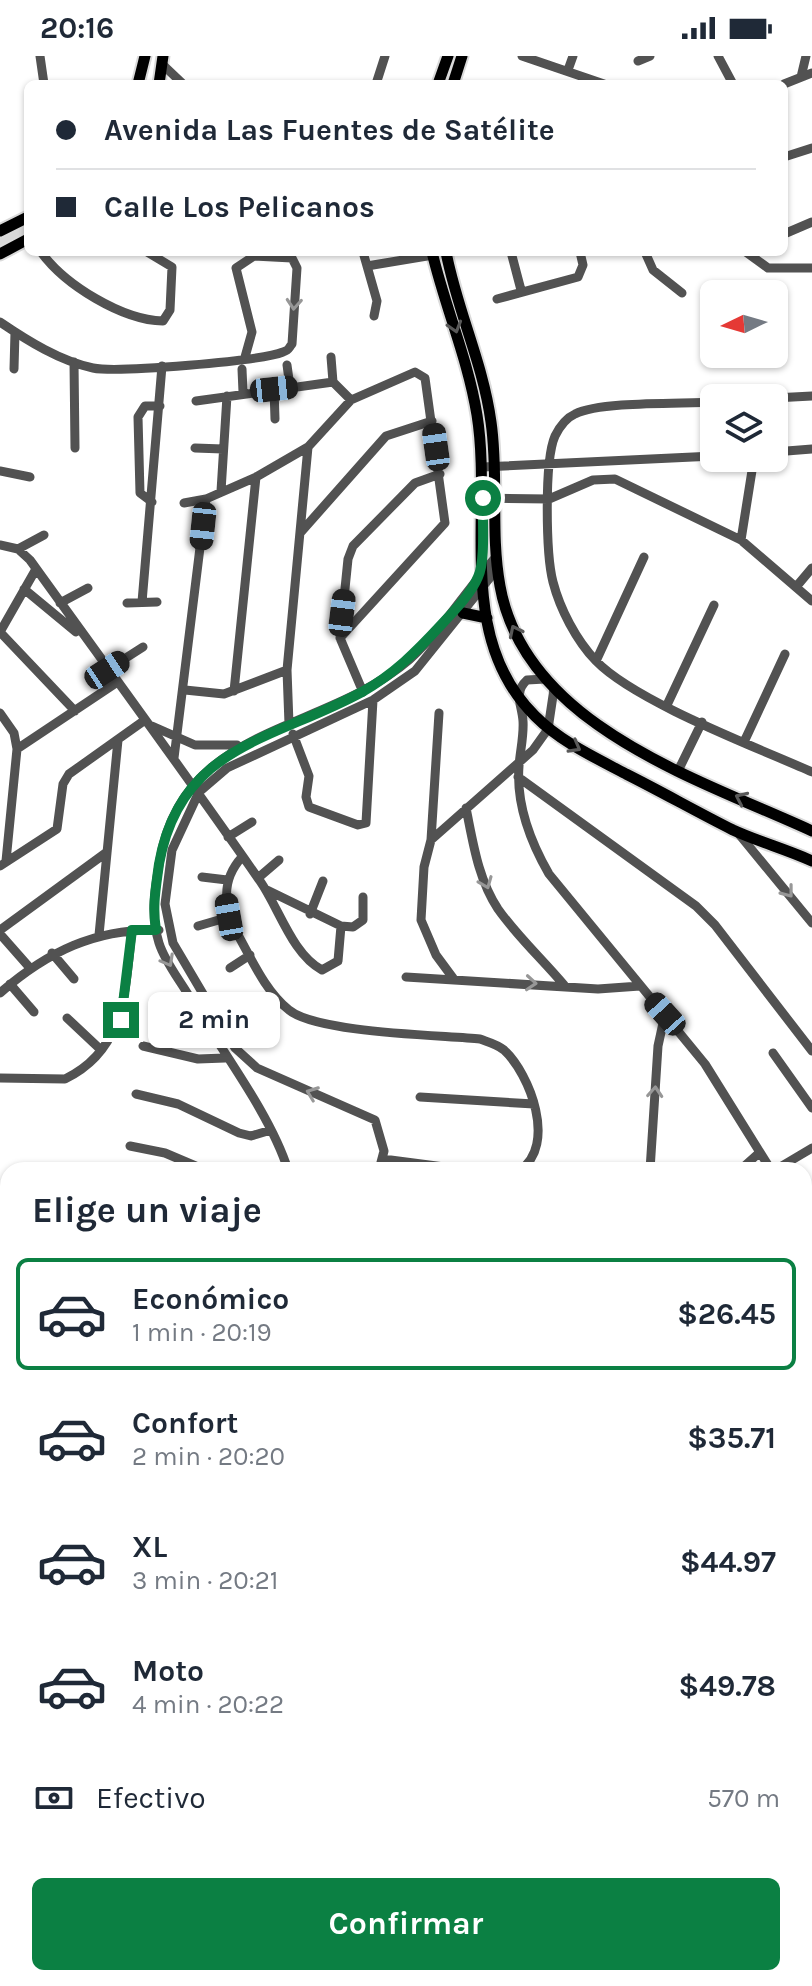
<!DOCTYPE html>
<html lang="es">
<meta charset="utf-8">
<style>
body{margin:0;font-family:Karla,sans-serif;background:#f2f2f3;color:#1f2937;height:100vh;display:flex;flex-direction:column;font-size:30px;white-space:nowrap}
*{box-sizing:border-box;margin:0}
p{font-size:26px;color:#747a83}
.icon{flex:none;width:44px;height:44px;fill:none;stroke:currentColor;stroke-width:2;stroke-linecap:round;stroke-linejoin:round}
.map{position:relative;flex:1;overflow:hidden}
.details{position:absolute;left:0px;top:1106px;width:812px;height:824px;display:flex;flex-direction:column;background:#fff;border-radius:24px 24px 0 0;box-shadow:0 2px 6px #0004}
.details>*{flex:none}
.guide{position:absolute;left:24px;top:24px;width:764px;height:176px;border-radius:12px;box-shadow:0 2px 6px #0004;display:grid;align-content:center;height:176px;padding:0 32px;background:#fff}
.needle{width:52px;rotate:265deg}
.controls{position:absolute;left:700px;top:224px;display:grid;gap:16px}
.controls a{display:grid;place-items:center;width:88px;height:88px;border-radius:12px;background:#fff;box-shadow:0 2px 6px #0004;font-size:40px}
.end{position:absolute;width:36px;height:36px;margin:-18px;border:10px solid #0b8043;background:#fff;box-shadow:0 0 0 4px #fff}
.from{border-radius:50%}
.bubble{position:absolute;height:56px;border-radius:12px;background:#fff;box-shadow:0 2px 6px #0004;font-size:26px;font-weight:700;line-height:56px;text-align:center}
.car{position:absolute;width:24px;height:48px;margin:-24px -12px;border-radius:10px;box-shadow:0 0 6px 2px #0007;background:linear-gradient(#222 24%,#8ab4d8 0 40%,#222 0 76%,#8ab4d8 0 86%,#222 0)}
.guide b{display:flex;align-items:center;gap:28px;height:76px;font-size:30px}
.guide b+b{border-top:2px solid #e0e1e3}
.guide i{width:20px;height:20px;background:#1f2937}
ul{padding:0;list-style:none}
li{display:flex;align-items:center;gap:24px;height:112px;margin:0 16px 12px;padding:0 16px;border:4px solid transparent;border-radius:12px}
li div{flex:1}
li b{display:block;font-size:30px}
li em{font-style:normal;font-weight:700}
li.current{border-color:#0b8043}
li>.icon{width:72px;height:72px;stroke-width:1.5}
h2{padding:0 32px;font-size:36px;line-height:96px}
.pay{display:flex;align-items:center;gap:20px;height:88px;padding:0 32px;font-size:30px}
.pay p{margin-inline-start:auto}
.primary-button{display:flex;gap:16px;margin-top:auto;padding:16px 32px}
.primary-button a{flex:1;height:92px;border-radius:12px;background:#0b8043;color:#fff;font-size:32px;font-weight:700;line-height:92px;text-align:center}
.status{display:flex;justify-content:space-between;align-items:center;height:56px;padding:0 40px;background:#fff;direction:ltr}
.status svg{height:22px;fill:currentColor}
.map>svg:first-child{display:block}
</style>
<div class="status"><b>20:16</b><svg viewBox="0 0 49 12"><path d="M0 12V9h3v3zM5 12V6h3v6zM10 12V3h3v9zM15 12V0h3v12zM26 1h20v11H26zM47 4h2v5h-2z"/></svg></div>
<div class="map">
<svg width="812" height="1930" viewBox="0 0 812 1930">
<rect width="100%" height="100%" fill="#fff"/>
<!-- green -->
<path fill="#d9d9d9" d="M 28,161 L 28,183 L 0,198 L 0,175 Z"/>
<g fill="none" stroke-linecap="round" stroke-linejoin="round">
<!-- major casing -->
<g stroke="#dbdbdb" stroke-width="15">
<path id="major" d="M 138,28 L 145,0
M 159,28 L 163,0
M 438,28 L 448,0
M 453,28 L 462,0
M 0,175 L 28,161
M 432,196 C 445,251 468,303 477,359 C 493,458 454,580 535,660 C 561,686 594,701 626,718 C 662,736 697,756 733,774 C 759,786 786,793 812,805
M 446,196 C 457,254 483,307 491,366 C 499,421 490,476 500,530 C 525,670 699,723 812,775
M 0,198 L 28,183
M 463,557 L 487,562
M 0,1765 L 8,1770
M 0,1777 L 8,1785
M 272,1922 L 295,1930
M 306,1922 L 331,1930"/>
</g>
<!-- highway casing -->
<g stroke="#dbdbdb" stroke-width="18">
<path id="highway" d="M 804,1868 L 812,1869
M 738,1922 L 739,1930"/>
</g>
<!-- minor -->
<path stroke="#525252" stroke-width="9" d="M 40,0 L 44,28
M 522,0 L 604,28
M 718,0 L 733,28
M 638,5 L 650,0
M 163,9 L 183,28
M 568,14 L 573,0
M 801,21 L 806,0
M 376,28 L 385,0
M 784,28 L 812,17
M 784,101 L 812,92
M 784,178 L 812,166
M 41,196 C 65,229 122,264 163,265 L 170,254 L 172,211 L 147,196
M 363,196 L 377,245 L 374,260
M 511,196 L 521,234
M 645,196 L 653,214 L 682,237
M 746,196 L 768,212 L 812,212
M 367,210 L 433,199
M 497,243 L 578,221 L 583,209 L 580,196
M 0,266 C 28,285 60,305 93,312 C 117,317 261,305 283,296 C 289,294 288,293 292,288 L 297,212 L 292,202 L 254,200 L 236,212 L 252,276 L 245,301
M 331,301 L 333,326
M 74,306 L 75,392
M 287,309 L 290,331
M 14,313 L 15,276
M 242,313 L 243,336
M 274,333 L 275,363
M 774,342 L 812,340
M 196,345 L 333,326 L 351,344
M 714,346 C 682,348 601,345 575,358 C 566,362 559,372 555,380 C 544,405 546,499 553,526 C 560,553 576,584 596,605 C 636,646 756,691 812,716
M 195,392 L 223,393
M 774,396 L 812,393
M 483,411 L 714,400
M 0,415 L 30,421
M 221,435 L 227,340
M 483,442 L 549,443 L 593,424 L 615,423 L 741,484 L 812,545
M 152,446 L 140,437 L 138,361 L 145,350 L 160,350
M 184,447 L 206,443 L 256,421 L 308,391 L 351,344 L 415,316 L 425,322 L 445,467 L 340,582
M 301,476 L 386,380 L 432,365
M 741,484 L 754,402
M 0,489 L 18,493 L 30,504 C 107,611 185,717 260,825 C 279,852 292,898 322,914 L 338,905 L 341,870 L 267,834
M 18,493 L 44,479
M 36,513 L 0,576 L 75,655
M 796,531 L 812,512
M 24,533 L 76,576
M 142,546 L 162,310
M 60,547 L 88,532
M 127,547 L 157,546
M 596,605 L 644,501
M 107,614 L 143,591
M 545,623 L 527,624 C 513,637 522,649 523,665 C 524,680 520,695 519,710 C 516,748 530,785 549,818 L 705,1008 L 771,1114
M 185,634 L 224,638 L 287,614
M 234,635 L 256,421
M 363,636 L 340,582 L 348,503 L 353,490 L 415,427 L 440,418
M 667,649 L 714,549
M 0,657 L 14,677 L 17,693 L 6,805
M 289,668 L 287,614 L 308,391
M 152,670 L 195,689 L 237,689
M 293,678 L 309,720 L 306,741 L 309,751 L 358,769 L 366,767 L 373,644
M 744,686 L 785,598
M 17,693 L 116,627
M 174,702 L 206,443
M 679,713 L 702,666
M 518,721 L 696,850 L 715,869 L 812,995
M 466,752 C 473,786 478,823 498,853 C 517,880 543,904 564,929
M 738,777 L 812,867
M 228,781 L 252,766
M 431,784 L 439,657
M 242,801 C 220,825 224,852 238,879 C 252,904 266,936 289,954 C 317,977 440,979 480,983 C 488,986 497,988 504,994 C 530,1018 557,1089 520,1114
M 0,810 L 57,773 L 63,728 L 69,718 L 145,664
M 202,821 L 227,824
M 258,822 L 279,804
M 310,858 L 323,825
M 198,870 L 229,861
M 341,870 L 353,871 L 363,864 L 363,841
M 0,874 L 107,796
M 0,878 L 30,912
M 99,879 L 118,684
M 52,897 L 74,923
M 230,912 L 250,899
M 406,921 L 598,933 L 640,930
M 453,922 L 436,899 L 421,864 L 424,811 L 431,784 L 533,694 L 548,673 L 554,633
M 10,928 L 34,956
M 0,937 C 47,896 96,872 159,874
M 255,953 L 274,940
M 67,962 L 100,993
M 143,990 L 198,1003 L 225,1002
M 773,997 L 812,1052
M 0,1022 L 65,1023 C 127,993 125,932 132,874
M 136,1038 L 178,1048 L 239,1077 L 251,1080 L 271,1074
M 420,1041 L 534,1048
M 130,1090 L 165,1097 L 205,1114
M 383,1103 L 467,1114
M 288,1114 C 270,1057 220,993 189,940 C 179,923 165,906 159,887 C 150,858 155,832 160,803 C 184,667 324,678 410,603 C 443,573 466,534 496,501
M 379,1114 L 384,1095 L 375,1064 L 257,1012 L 235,992 L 173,887 L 165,848 L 172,794 L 199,736 L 227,712 L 373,644 L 415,615 L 497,513
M 650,1114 L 658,990 L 665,958
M 740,1114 L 759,1097
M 775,1114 L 812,1092
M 0,1182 L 8,1158
M 804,1188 L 812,1201
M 804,1229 L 812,1224
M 0,1338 L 8,1326
M 804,1339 L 812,1334
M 804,1521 L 812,1505
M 804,1674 L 812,1677"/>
<!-- major -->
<use href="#major" stroke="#000" stroke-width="11"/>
<!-- highway -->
<use href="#highway" stroke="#000" stroke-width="14"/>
</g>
<!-- one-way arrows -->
<defs><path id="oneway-chevron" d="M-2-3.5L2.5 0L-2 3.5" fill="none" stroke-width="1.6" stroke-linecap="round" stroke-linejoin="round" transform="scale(2)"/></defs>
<g stroke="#979797">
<use href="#oneway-chevron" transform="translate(294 248) rotate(94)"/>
<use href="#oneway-chevron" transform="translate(486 827) rotate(68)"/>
<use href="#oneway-chevron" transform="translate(788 836) rotate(52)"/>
<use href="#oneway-chevron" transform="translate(168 905) rotate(61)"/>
<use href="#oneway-chevron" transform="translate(531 927) rotate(4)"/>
<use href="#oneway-chevron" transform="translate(655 1036) rotate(-86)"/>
<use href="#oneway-chevron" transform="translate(312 1037) rotate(-159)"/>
</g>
<g stroke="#595959">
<use href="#oneway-chevron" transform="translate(455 271) rotate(73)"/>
<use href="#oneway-chevron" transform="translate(515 575) rotate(-116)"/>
<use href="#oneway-chevron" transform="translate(575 691) rotate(29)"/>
<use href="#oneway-chevron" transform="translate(741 742) rotate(-155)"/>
</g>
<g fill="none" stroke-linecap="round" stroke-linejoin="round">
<!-- route -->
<path stroke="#0b8043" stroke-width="10" d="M 121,964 L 132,874 L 156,874 C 152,850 156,831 159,808 C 180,689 274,684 362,636 C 393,619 417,595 441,569 C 453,556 471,538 478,521 C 486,504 482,462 483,442"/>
</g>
</svg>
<div class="controls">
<a><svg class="needle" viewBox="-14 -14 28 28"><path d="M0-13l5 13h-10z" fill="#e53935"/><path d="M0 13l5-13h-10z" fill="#747a83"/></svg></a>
<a><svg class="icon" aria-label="layers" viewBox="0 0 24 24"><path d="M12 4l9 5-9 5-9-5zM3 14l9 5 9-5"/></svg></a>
</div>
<i class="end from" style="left:483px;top:442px"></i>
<i class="end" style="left:121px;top:964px"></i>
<div class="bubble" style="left:148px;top:936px;width:132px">2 min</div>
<i class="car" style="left:274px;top:333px;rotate:84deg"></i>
<i class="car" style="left:436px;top:391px;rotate:352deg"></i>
<i class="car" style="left:203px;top:470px;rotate:186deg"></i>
<i class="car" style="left:342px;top:557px;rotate:7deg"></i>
<i class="car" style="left:107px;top:614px;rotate:57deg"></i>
<i class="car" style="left:229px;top:861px;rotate:350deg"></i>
<i class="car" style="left:665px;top:958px;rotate:318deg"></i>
<div class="guide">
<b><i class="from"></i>Avenida Las Fuentes de Satélite</b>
<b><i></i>Calle Los Pelicanos</b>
</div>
<section class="details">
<h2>Elige un viaje</h2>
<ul>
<li class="current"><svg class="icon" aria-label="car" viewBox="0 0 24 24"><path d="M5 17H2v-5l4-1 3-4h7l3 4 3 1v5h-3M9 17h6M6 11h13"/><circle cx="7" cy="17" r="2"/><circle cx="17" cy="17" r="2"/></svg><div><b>Económico</b><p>1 min · 20:19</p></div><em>$26.45</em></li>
<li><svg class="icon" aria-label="car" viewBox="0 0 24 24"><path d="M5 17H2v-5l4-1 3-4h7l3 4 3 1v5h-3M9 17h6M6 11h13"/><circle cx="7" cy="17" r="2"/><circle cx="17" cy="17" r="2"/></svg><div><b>Confort</b><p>2 min · 20:20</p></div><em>$35.71</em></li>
<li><svg class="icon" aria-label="car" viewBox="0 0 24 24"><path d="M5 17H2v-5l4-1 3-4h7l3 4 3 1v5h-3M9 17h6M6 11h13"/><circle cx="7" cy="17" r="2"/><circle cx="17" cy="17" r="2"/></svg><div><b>XL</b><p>3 min · 20:21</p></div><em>$44.97</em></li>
<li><svg class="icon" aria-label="car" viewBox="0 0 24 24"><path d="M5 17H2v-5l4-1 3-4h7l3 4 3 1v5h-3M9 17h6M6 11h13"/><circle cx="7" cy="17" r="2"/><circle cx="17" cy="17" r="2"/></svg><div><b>Moto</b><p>4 min · 20:22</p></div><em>$49.78</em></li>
</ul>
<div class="pay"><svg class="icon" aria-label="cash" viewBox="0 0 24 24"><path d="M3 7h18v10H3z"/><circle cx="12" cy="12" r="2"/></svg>Efectivo<p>570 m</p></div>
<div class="primary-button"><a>Confirmar</a></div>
</section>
</div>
